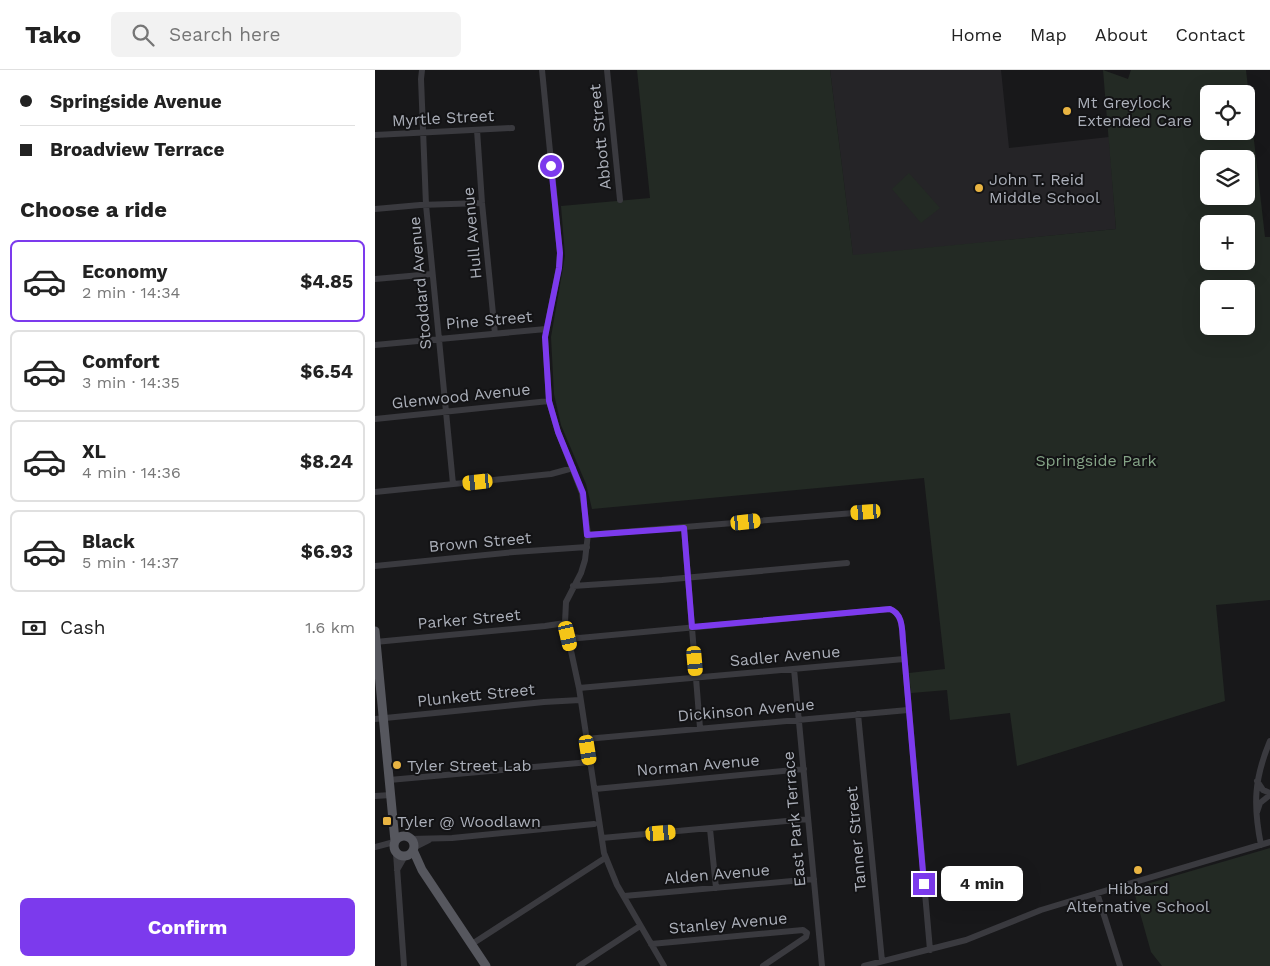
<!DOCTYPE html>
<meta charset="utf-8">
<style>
body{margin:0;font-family:"Work Sans",sans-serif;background:#f2f2f2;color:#222;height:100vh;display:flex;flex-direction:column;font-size:19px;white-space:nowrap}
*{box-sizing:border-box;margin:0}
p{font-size:16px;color:#767676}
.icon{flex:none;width:28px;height:28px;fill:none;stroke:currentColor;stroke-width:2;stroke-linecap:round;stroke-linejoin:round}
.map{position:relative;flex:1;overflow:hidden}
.panel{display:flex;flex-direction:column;background:#fff;width:375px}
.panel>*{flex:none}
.top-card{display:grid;align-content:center;height:110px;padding:0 20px;background:#fff}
.buttons{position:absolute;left:825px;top:15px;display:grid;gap:10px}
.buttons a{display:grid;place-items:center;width:55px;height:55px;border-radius:8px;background:#fff;box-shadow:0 5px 20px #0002;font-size:25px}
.end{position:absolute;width:22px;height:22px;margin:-11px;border:6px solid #7c3aed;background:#fff;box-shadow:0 0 0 2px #fff}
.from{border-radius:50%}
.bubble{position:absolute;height:35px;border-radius:8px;background:#fff;box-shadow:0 5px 20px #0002;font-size:16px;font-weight:700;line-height:35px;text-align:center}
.car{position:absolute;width:15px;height:30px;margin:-15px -8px;border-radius:6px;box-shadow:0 0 4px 1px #0007;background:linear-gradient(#f5c518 24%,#345 0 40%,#f5c518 0 76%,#345 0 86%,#f5c518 0)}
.top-card b{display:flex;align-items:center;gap:18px;height:48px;font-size:19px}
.top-card b+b{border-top:1px solid #e0e0e0}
.top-card i{width:12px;height:12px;background:#222}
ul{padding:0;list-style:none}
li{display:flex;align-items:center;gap:15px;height:82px;margin:0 10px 8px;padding:0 10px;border:2px solid #e0e0e0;border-radius:8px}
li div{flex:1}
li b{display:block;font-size:19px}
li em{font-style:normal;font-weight:700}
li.active{border-color:#7c3aed}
li>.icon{width:45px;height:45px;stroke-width:1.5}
h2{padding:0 20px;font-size:22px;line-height:60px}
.pay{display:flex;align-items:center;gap:12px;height:55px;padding:0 20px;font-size:19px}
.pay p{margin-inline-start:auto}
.action{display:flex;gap:10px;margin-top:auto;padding:10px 20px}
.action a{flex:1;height:58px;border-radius:8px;background:#7c3aed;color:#fff;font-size:20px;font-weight:700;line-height:58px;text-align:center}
header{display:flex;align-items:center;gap:30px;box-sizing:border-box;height:70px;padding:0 25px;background:#fff;border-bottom:1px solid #e0e0e0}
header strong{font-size:24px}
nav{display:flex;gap:28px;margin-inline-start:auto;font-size:18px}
.search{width:350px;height:45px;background:#f2f2f2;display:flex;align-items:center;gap:12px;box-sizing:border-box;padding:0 18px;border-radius:8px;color:#767676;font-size:19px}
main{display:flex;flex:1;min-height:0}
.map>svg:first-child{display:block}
</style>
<header>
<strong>Tako</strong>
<div class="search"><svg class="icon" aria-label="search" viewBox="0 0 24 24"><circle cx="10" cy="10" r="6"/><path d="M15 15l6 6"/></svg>Search here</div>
<nav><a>Home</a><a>Map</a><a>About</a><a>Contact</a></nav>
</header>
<main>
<section class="panel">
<div class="top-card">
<b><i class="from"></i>Springside Avenue</b>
<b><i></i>Broadview Terrace</b>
</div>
<h2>Choose a ride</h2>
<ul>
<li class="active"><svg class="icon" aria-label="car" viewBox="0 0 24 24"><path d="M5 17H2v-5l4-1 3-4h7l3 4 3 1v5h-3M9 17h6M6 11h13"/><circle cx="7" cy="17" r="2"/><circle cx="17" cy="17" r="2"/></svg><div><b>Economy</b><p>2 min · 14:34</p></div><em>$4.85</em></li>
<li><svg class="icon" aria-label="car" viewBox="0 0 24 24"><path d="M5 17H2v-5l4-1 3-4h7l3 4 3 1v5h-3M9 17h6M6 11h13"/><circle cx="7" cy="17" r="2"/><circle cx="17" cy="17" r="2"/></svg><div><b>Comfort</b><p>3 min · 14:35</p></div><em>$6.54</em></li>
<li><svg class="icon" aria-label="car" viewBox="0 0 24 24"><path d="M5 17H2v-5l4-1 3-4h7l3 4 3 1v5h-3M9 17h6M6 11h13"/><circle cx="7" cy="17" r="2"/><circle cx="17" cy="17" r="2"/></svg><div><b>XL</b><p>4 min · 14:36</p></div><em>$8.24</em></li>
<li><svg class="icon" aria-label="car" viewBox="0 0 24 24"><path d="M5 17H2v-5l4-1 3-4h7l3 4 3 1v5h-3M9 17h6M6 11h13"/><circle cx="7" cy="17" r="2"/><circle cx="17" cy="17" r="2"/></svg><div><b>Black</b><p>5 min · 14:37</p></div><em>$6.93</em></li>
</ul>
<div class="pay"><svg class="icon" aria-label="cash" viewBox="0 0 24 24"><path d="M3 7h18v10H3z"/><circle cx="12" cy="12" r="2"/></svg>Cash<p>1.6 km</p></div>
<div class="action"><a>Confirm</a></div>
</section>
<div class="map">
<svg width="895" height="896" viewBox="0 0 895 896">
<rect width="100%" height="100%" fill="#18181a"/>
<!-- built -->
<path fill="#252427" d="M 455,0 L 626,0 L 634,78 L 734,67 L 741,159 L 478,186 Z"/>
<!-- green -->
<path fill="#232a24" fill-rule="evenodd" d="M 262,0 L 455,0 L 478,185 L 741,159 L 728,0 L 753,9 L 756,0 L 871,0 L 890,167 L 895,167 L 895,530 L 841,535 L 850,631 L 642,696 L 635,643 L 575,650 L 572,620 L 536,623 L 534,603 L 570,599 L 549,408 L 217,439 L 211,414 L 186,355 L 179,324 L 176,267 L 190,186 L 186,136 L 275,128 ZM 834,24 L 871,24 L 871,61 L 834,61 ZM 834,89 L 871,89 L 871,126 L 834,126 ZM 834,154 L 871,154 L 871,191 L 834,191 ZM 834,219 L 871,219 L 871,256 L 834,256 Z
M 534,103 L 565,138 L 546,153 L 517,119 Z
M 895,778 L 895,896 L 787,896 L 776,882 L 758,818 Z"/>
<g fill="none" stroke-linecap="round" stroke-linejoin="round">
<!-- minor -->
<path stroke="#3a3a3f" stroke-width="6" d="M 47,0 L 46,9 L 51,135 L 78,414
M 167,0 L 185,183 L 184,197 L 170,267 L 174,331 L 183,362 L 207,423 L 213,464 L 210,490 L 206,503 L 191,532 L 190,553 L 204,618 L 229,783 L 242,815 L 289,896
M 232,0 L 245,130
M 102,60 L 107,133 L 120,264
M 0,65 L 137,58
M 0,139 L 45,135 L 107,133
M 0,209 L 57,204
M 0,275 L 171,259
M 0,349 L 174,331
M 0,422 L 176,404 L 198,398
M 309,458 L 325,658
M 212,465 L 491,442
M 0,496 L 139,482 L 212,477
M 198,516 L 287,510 L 472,493
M 193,566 L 204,568 L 215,567 L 515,539 C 528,544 527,560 528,571 L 555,880
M 0,572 L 170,556 L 190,553
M 419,599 L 447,896
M 204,618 L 529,589
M 483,644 L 507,891
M 0,649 L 169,632 L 205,630
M 211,669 L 533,640
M 14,710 L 215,692
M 882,711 L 888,720 L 895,723
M 220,719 L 429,699
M 0,726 L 16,725
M 882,742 L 885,733 L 895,725
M 335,759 L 341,818
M 227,768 L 433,749
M 35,769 L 77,768 L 219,754
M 886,775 C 878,735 879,709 895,671
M 0,777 L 19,772
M 38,778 L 54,770
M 21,783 L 29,896
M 22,800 L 30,786
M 722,823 L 745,896
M 249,826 L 439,809
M 97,874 L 230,788
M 276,874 L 428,860 L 432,863 L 431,867 L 388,896
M 204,896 L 265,856
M 489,896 L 591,870 L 666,840 L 699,830 L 895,772"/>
<!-- major -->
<path stroke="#56575e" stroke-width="9" d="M 0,561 L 20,771
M19 776a10 10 0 1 1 20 0a10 10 0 1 1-20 0Z
M 38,780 L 47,800 L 111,896"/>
</g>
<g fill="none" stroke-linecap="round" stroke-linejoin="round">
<!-- route -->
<path stroke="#7c3aed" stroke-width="6" d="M 176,96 L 185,183 L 184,198 L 170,267 L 174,331 L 183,362 L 208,423 L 212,465 L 309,458 L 317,557 L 515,539 C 528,544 527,559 528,571 L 549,814"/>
</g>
<!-- markers -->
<g fill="#e9b442" stroke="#131315" stroke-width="2">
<circle cx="692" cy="41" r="5"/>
<circle cx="604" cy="118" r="5"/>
<circle cx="22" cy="695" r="5"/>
<rect x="7" y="746" width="10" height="10" rx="2.5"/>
<circle cx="763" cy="800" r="5"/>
</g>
<g text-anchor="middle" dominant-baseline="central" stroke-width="4" stroke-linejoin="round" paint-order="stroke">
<!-- poi labels -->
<g font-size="16" fill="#abafb9" stroke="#131315" text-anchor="start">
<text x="702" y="32">Mt Greylock<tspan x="702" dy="18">Extended Care</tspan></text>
<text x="614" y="109">John T. Reid<tspan x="614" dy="18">Middle School</tspan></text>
<text x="32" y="695">Tyler Street Lab</text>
<text x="22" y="751">Tyler @ Woodlawn</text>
<text x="763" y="818" text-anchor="middle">Hibbard<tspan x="763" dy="18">Alternative School</tspan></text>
</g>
<!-- street labels -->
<g font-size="16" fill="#abafb9" stroke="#131315">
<text transform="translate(68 48) rotate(-3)">Myrtle Street</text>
<text transform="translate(225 67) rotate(-96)">Abbott Street</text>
<text transform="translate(97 163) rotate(-95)">Hull Avenue</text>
<text transform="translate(45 213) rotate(-95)">Stoddard Avenue</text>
<text transform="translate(114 250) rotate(-5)">Pine Street</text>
<text transform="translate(86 326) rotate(-6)">Glenwood Avenue</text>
<text transform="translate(105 472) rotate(-5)">Brown Street</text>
<text transform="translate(94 549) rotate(-5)">Parker Street</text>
<text transform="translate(410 586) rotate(-5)">Sadler Avenue</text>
<text transform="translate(101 625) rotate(-6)">Plunkett Street</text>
<text transform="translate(371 640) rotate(-5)">Dickinson Avenue</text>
<text transform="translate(323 695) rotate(-5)">Norman Avenue</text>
<text transform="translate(419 749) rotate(-95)">East Park Terrace</text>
<text transform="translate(481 769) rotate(-95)">Tanner Street</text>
<text transform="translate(342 804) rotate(-5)">Alden Avenue</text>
<text transform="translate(353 853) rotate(-5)">Stanley Avenue</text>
</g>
<!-- park labels -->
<g font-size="16" fill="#84a386" stroke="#131315">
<text x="721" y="390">Springside Park</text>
</g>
</g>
</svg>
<div class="buttons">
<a><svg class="icon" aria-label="locate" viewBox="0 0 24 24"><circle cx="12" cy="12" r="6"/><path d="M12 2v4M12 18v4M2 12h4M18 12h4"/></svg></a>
<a><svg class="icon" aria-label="layers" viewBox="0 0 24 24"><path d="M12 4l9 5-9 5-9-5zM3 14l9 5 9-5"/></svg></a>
<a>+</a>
<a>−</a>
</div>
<i class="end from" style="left:176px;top:96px"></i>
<i class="end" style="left:549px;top:814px"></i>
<div class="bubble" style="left:566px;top:796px;width:82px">4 min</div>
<i class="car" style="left:103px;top:412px;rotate:264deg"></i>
<i class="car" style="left:491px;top:442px;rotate:266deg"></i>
<i class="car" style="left:371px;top:452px;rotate:84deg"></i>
<i class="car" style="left:193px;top:566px;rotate:167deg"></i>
<i class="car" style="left:320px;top:591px;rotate:175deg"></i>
<i class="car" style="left:213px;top:680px;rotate:171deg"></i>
<i class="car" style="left:286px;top:763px;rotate:85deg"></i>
</div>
</main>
